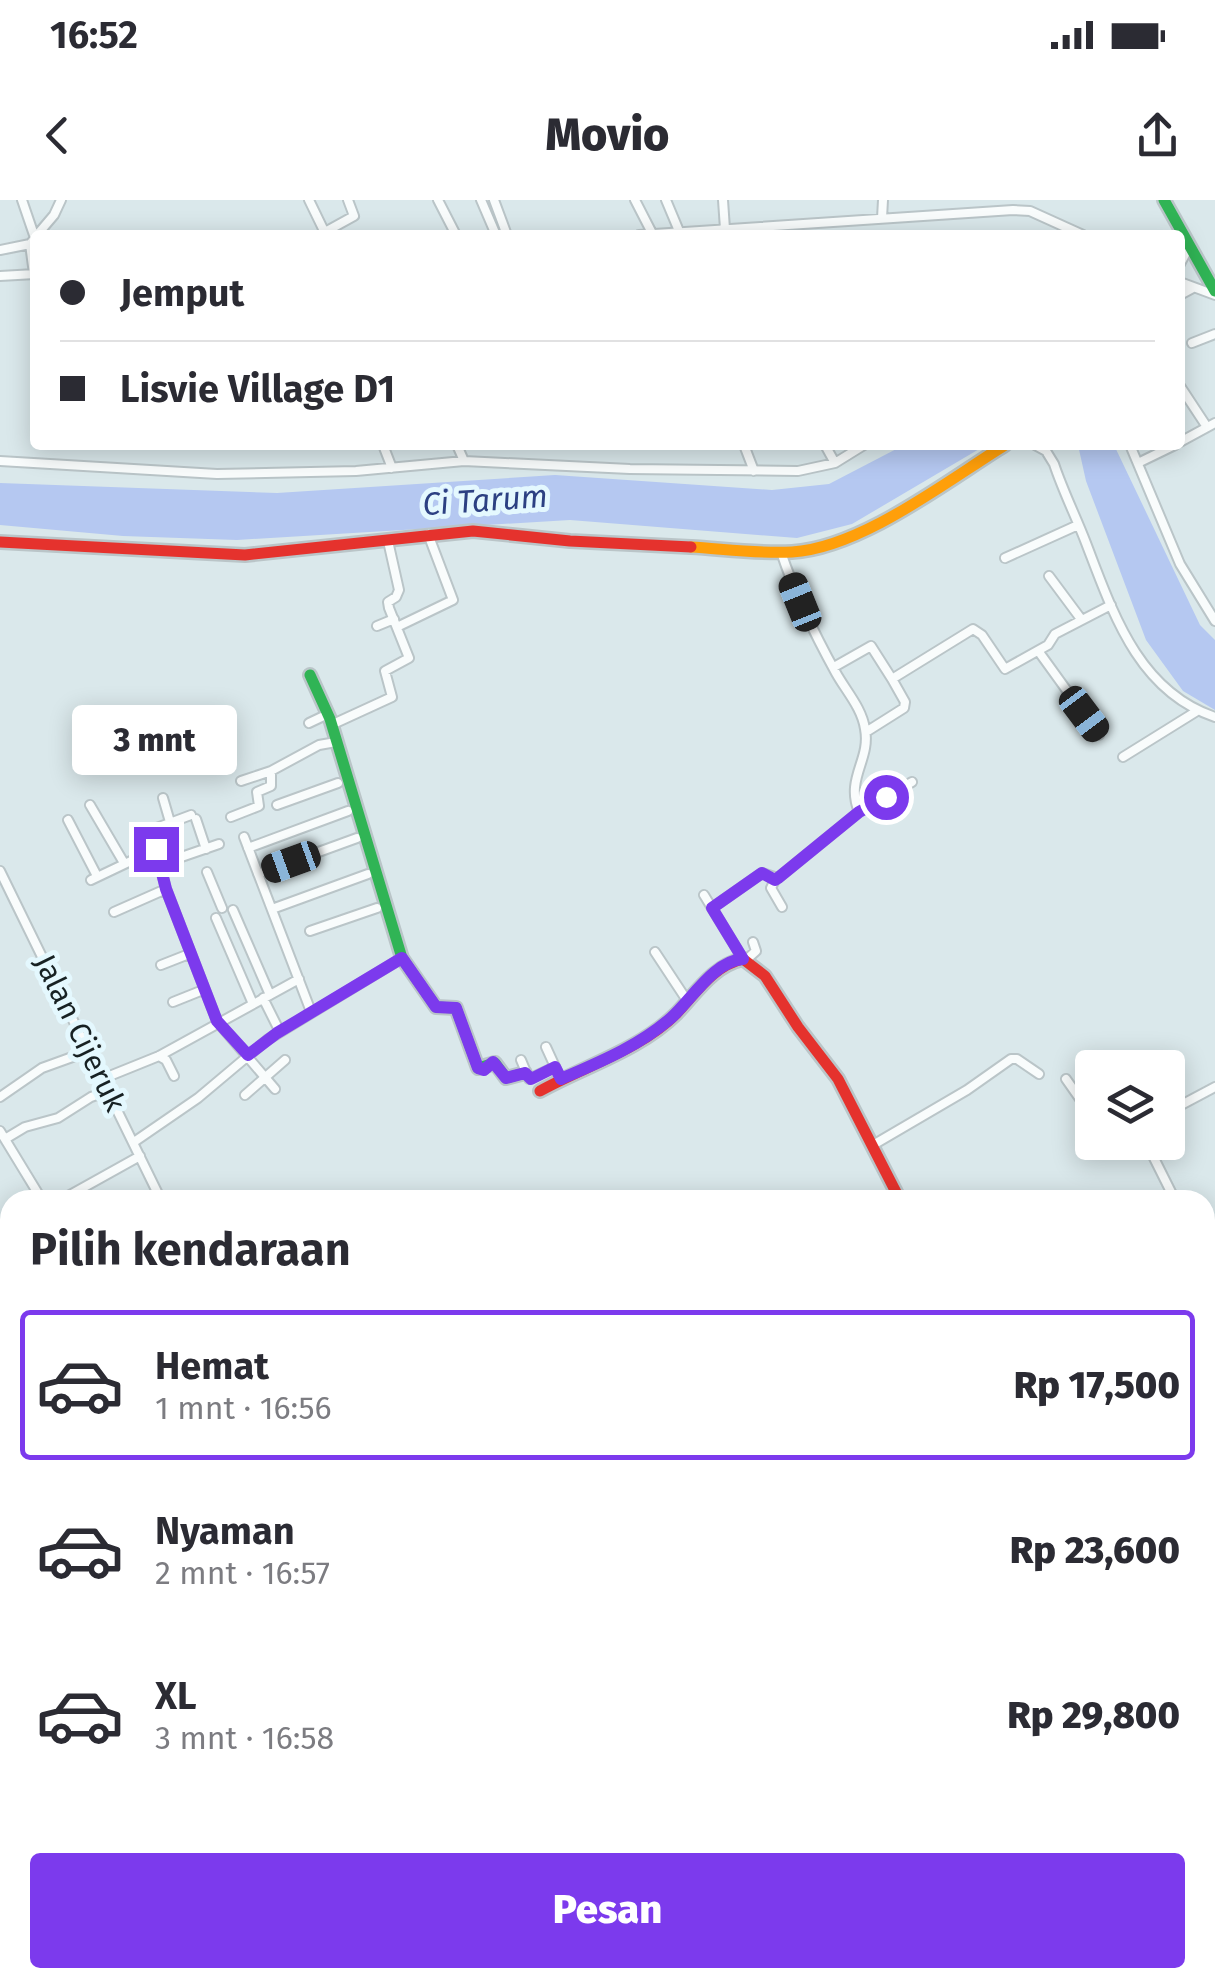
<!DOCTYPE html>
<html lang="id">
<meta charset="utf-8">
<style>
body{margin:0;font-family:"Fira Sans",sans-serif;background:#f7f7f7;color:#2b2b33;height:100vh;display:flex;flex-direction:column;font-size:38px;white-space:nowrap}
*{box-sizing:border-box;margin:0}
p{font-size:32px;color:#7c7c81}
.icon{flex:none;width:55px;height:55px;fill:none;stroke:currentColor;stroke-width:2;stroke-linecap:round;stroke-linejoin:round}
.map{position:relative;flex:1;overflow:hidden}
.side{position:absolute;left:0px;top:990px;width:1215px;height:798px;display:flex;flex-direction:column;background:#fff;border-radius:30px 30px 0 0;box-shadow:0 5px 25px #0003}
.side>*{flex:none}
.hud{position:absolute;left:30px;top:30px;width:1155px;height:220px;border-radius:10px;box-shadow:0 5px 25px #0003;display:grid;align-content:center;height:220px;padding:0 30px;background:#fff}
.fabs{position:absolute;left:1075px;top:850px;display:grid;gap:20px}
.fabs a{display:grid;place-items:center;width:110px;height:110px;border-radius:10px;background:#fff;box-shadow:0 5px 25px #0003;font-size:50px}
.end{position:absolute;width:45px;height:45px;margin:-22px;border:12px solid #7c3aed;background:#fff;box-shadow:0 0 0 5px #fff}
.from{border-radius:50%}
.bubble{position:absolute;height:70px;border-radius:10px;background:#fff;box-shadow:0 5px 25px #0003;font-size:32px;font-weight:800;line-height:70px;text-align:center}
.car{position:absolute;width:30px;height:60px;margin:-30px -15px;border-radius:12px;box-shadow:0 0 8px 2px #0007;background:linear-gradient(#222 24%,#8ab4d8 0 40%,#222 0 76%,#8ab4d8 0 86%,#222 0)}
.hud b{display:flex;align-items:center;gap:35px;height:95px;font-size:38px}
.hud b+b{border-top:2px solid #e1e1e2}
.hud i{width:25px;height:25px;background:#2b2b33}
ul{padding:0;list-style:none}
li{display:flex;align-items:center;gap:30px;height:150px;margin:0 20px 15px;padding:0 10px;border:5px solid transparent;border-radius:10px}
li div{flex:1}
li b{display:block;font-size:38px}
li em{font-style:normal;font-weight:800}
li.active{border-color:#7c3aed}
li>.icon{width:90px;height:90px;stroke-width:1.5}
h2{padding:0 30px;font-size:45px;line-height:120px}
.cta{display:flex;gap:20px;margin-top:auto;padding:20px 30px}
.cta a{flex:1;height:115px;border-radius:10px;background:#7c3aed;color:#fff;font-size:40px;font-weight:800;line-height:115px;text-align:center}
.status{display:flex;justify-content:space-between;align-items:center;height:70px;padding:0 50px;background:#fff;direction:ltr}
.status svg{height:28px;fill:currentColor}
header{display:flex;justify-content:space-between;align-items:center;height:130px;padding:0 30px;background:#fff;font-size:45px;font-weight:800}
.map>svg:first-child{display:block}
</style>
<div class="status"><b>16:52</b><svg viewBox="0 0 49 12"><path d="M0 12V9h3v3zM5 12V6h3v6zM10 12V3h3v9zM15 12V0h3v12zM26 1h20v11H26zM47 4h2v5h-2z"/></svg></div>
<header><svg class="icon" aria-label="back" viewBox="0 0 24 24"><path d="M15 5l-7 7 7 7"/></svg>Movio<svg class="icon" aria-label="share" viewBox="0 0 24 24"><path d="M12 15V3M7 8l5-5 5 5M5 13v7h14v-7"/></svg></header>
<div class="map">
<svg width="1215" height="1786" viewBox="0 0 1215 1786">
<rect width="100%" height="100%" fill="#dae8eb"/>
<!-- green -->
<path fill="#c3e5d8" d="M 10,1224 L 10,1778 L 594,1778 L 597,1786 L 0,1786 L 0,1292 L 4,1284 L 3,1227 Z"/>
<!-- water -->
<path fill="#b5c8f1" d="M 904,245 L 986,245 L 852,324 L 797,338 L 570,320 L 237,340 L 123,336 L 0,325 L 0,283 L 277,293 L 555,275 L 772,290 L 829,284 Z
M 1078,245 L 1114,245 L 1200,425 L 1215,440 L 1215,510 L 1183,491 L 1146,440 L 1086,281 Z"/>
<g fill="none" stroke-linecap="round" stroke-linejoin="round">
<!-- street casing -->
<g stroke="#bac5c8" stroke-width="12">
<path id="street" d="M 22,0 L 35,38 L 30,44 L 34,74
M 309,0 L 326,35
M 438,0 L 456,35
M 481,0 L 496,35
M 494,0 L 507,35
M 635,0 L 653,35
M 666,0 L 679,31
M 723,0 L 725,29
M 882,18 L 883,0
M 325,32 L 354,16 L 348,0
M 37,35 L 54,15 L 61,0
M 639,35 L 1013,10 L 1030,11 L 1083,35
M 0,50 L 30,44
M 1180,64 L 1189,47
M 0,76 L 35,74
M 1180,82 L 1215,95
M 1180,95 L 1193,88
M 1192,143 L 1215,134
M 1180,186 L 1207,227
M 1180,242 L 1215,223
M 383,245 L 392,268
M 457,245 L 464,261
M 744,245 L 754,271
M 825,245 L 835,263
M 1035,245 L 1046,251 L 1054,264 C 1063,291 1076,317 1086,343 C 1113,413 1138,491 1215,517
M 1130,245 L 1180,364 L 1215,421
M 0,261 L 217,274 L 356,271 L 464,261 L 630,269 L 798,271 L 835,263 L 864,245
M 1138,263 L 1175,245
M 1005,358 L 1078,325
M 1049,376 L 1081,419
M 377,426 L 394,419
M 397,427 L 453,400 L 428,334
M 1039,452 L 1099,535
M 834,467 L 871,446 L 892,479 L 973,429 L 982,435 L 1005,469 L 1048,445 L 1055,434 L 1111,405
M 309,523 L 328,514
M 331,525 L 392,497 L 385,471 L 409,458 L 389,408 L 388,402 L 396,397 L 399,390 L 388,341
M 866,532 L 904,508 L 905,502 L 892,479
M 1123,557 L 1197,511
M 241,581 L 271,571
M 163,598 L 170,622
M 90,605 L 124,663
M 277,605 L 338,583
M 859,612 L 912,582
M 191,615 L 151,630 L 166,689 L 217,821 L 275,889
M 231,617 L 259,606 L 257,592 L 271,586 L 271,571 L 319,545 L 336,542
M 196,619 L 206,649
M 68,620 L 97,676
M 244,637 L 310,809
M 248,648 L 348,611
M 161,664 L 219,644
M 0,671 L 161,1000
M 207,672 L 222,708
M 258,674 L 357,638
M 91,680 L 156,649
M 775,680 L 771,688 L 782,707
M 704,695 L 743,759
M 712,708 L 762,673 L 778,678 L 859,612 C 845,578 871,560 865,529 C 862,508 846,491 836,473 C 815,435 795,394 781,352
M 272,709 L 368,674
M 233,710 L 270,795
M 114,712 L 166,689
M 216,718 L 253,804
M 310,731 L 377,708
M 655,752 L 688,802
M 746,760 L 756,751 L 753,742
M 161,765 L 189,754
M 263,798 L 277,826
M 173,802 L 203,790
M 546,847 L 557,871
M 159,856 L 166,860 L 174,876
M 521,860 L 529,879 L 555,867
M 102,879 L 159,856 L 299,779
M 1066,879 L 1092,916
M 245,895 L 285,860
M 0,897 L 42,868 L 89,851
M 1168,912 L 1215,887
M 0,931 L 42,1000
M 5,939 L 25,927 L 58,918 L 91,897 L 108,891
M 134,942 L 198,898 L 267,840 L 402,758
M 1146,942 L 1175,1000
M 873,945 L 967,890 L 1011,859 L 1017,859 L 1039,874
M 61,1000 L 140,956
M 0,1040 L 10,1032
M 1205,1048 L 1215,1063
M 0,1213 L 10,1209
M 1205,1230 L 1215,1226
M 1205,1296 L 1215,1291
M 605,1778 L 608,1786"/>
</g>
<!-- fast casing -->
<g stroke="#bac5c8" stroke-width="16">
<path id="fast" d="M 1164,0 L 1215,91
M 310,475 L 330,519 L 402,758 L 436,807 L 456,808 L 478,868 L 495,863 L 506,878 L 525,873"/>
</g>
<!-- slow casing -->
<g stroke="#bac5c8" stroke-width="16">
<path id="slow" d="M 691,347 C 724,349 759,354 792,352 C 861,348 947,281 1005,245"/>
</g>
<!-- jam casing -->
<g stroke="#bac5c8" stroke-width="16">
<path id="jam" d="M 0,342 L 245,355 L 473,331 L 570,341 L 691,347
M 540,891 C 585,866 640,850 677,813 C 697,792 713,766 743,759 L 765,776 L 798,827 L 838,879 L 900,1000"/>
</g>
<!-- street -->
<use href="#street" stroke="#f9fcfc" stroke-width="8"/>
<!-- fast -->
<use href="#fast" stroke="#30b455" stroke-width="11"/>
<!-- slow -->
<use href="#slow" stroke="#ff9f0a" stroke-width="11"/>
<!-- jam -->
<use href="#jam" stroke="#e5322d" stroke-width="11"/>
</g>
<g fill="none" stroke-linecap="round" stroke-linejoin="round">
<!-- route -->
<path stroke="#7c3aed" stroke-width="12" d="M 156,649 L 166,689 L 217,821 L 248,855 L 277,833 L 402,758 L 436,807 L 456,808 L 478,868 L 484,870 L 493,862 L 506,878 L 525,873 L 531,879 L 555,867 L 561,879 C 600,862 639,846 671,818 C 692,799 714,761 743,759 L 712,708 L 762,673 L 775,680 L 778,678 L 859,612 L 886,597"/>
</g>
<g text-anchor="middle" dominant-baseline="central" stroke-width="10" stroke-linejoin="round" paint-order="stroke">
<!-- street labels -->
<g font-size="30" fill="#172123" stroke="#e4f8fe">
<text transform="translate(80 833) rotate(64)">Jalan Cijeruk</text>
</g>
<!-- water labels -->
<g font-size="32" font-style="italic" fill="#2c4082" stroke="#e4f8fe">
<text transform="translate(485 300) rotate(-4)">Ci Tarum</text>
</g>
</g>
</svg>
<div class="fabs">
<a><svg class="icon" aria-label="layers" viewBox="0 0 24 24"><path d="M12 4l9 5-9 5-9-5zM3 14l9 5 9-5"/></svg></a>
</div>
<i class="end from" style="left:886px;top:597px"></i>
<i class="end" style="left:156px;top:649px"></i>
<div class="bubble" style="left:72px;top:505px;width:165px">3 mnt</div>
<i class="car" style="left:800px;top:402px;rotate:338deg"></i>
<i class="car" style="left:1084px;top:514px;rotate:143deg"></i>
<i class="car" style="left:291px;top:662px;rotate:250deg"></i>
<div class="hud">
<b><i class="from"></i>Jemput</b>
<b><i></i>Lisvie Village D1</b>
</div>
<section class="side">
<h2>Pilih kendaraan</h2>
<ul>
<li class="active"><svg class="icon" aria-label="car" viewBox="0 0 24 24"><path d="M5 17H2v-5l4-1 3-4h7l3 4 3 1v5h-3M9 17h6M6 11h13"/><circle cx="7" cy="17" r="2"/><circle cx="17" cy="17" r="2"/></svg><div><b>Hemat</b><p>1 mnt · 16:56</p></div><em>Rp 17,500</em></li>
<li><svg class="icon" aria-label="car" viewBox="0 0 24 24"><path d="M5 17H2v-5l4-1 3-4h7l3 4 3 1v5h-3M9 17h6M6 11h13"/><circle cx="7" cy="17" r="2"/><circle cx="17" cy="17" r="2"/></svg><div><b>Nyaman</b><p>2 mnt · 16:57</p></div><em>Rp 23,600</em></li>
<li><svg class="icon" aria-label="car" viewBox="0 0 24 24"><path d="M5 17H2v-5l4-1 3-4h7l3 4 3 1v5h-3M9 17h6M6 11h13"/><circle cx="7" cy="17" r="2"/><circle cx="17" cy="17" r="2"/></svg><div><b>XL</b><p>3 mnt · 16:58</p></div><em>Rp 29,800</em></li>
</ul>
<div class="cta"><a>Pesan</a></div>
</section>
</div>
